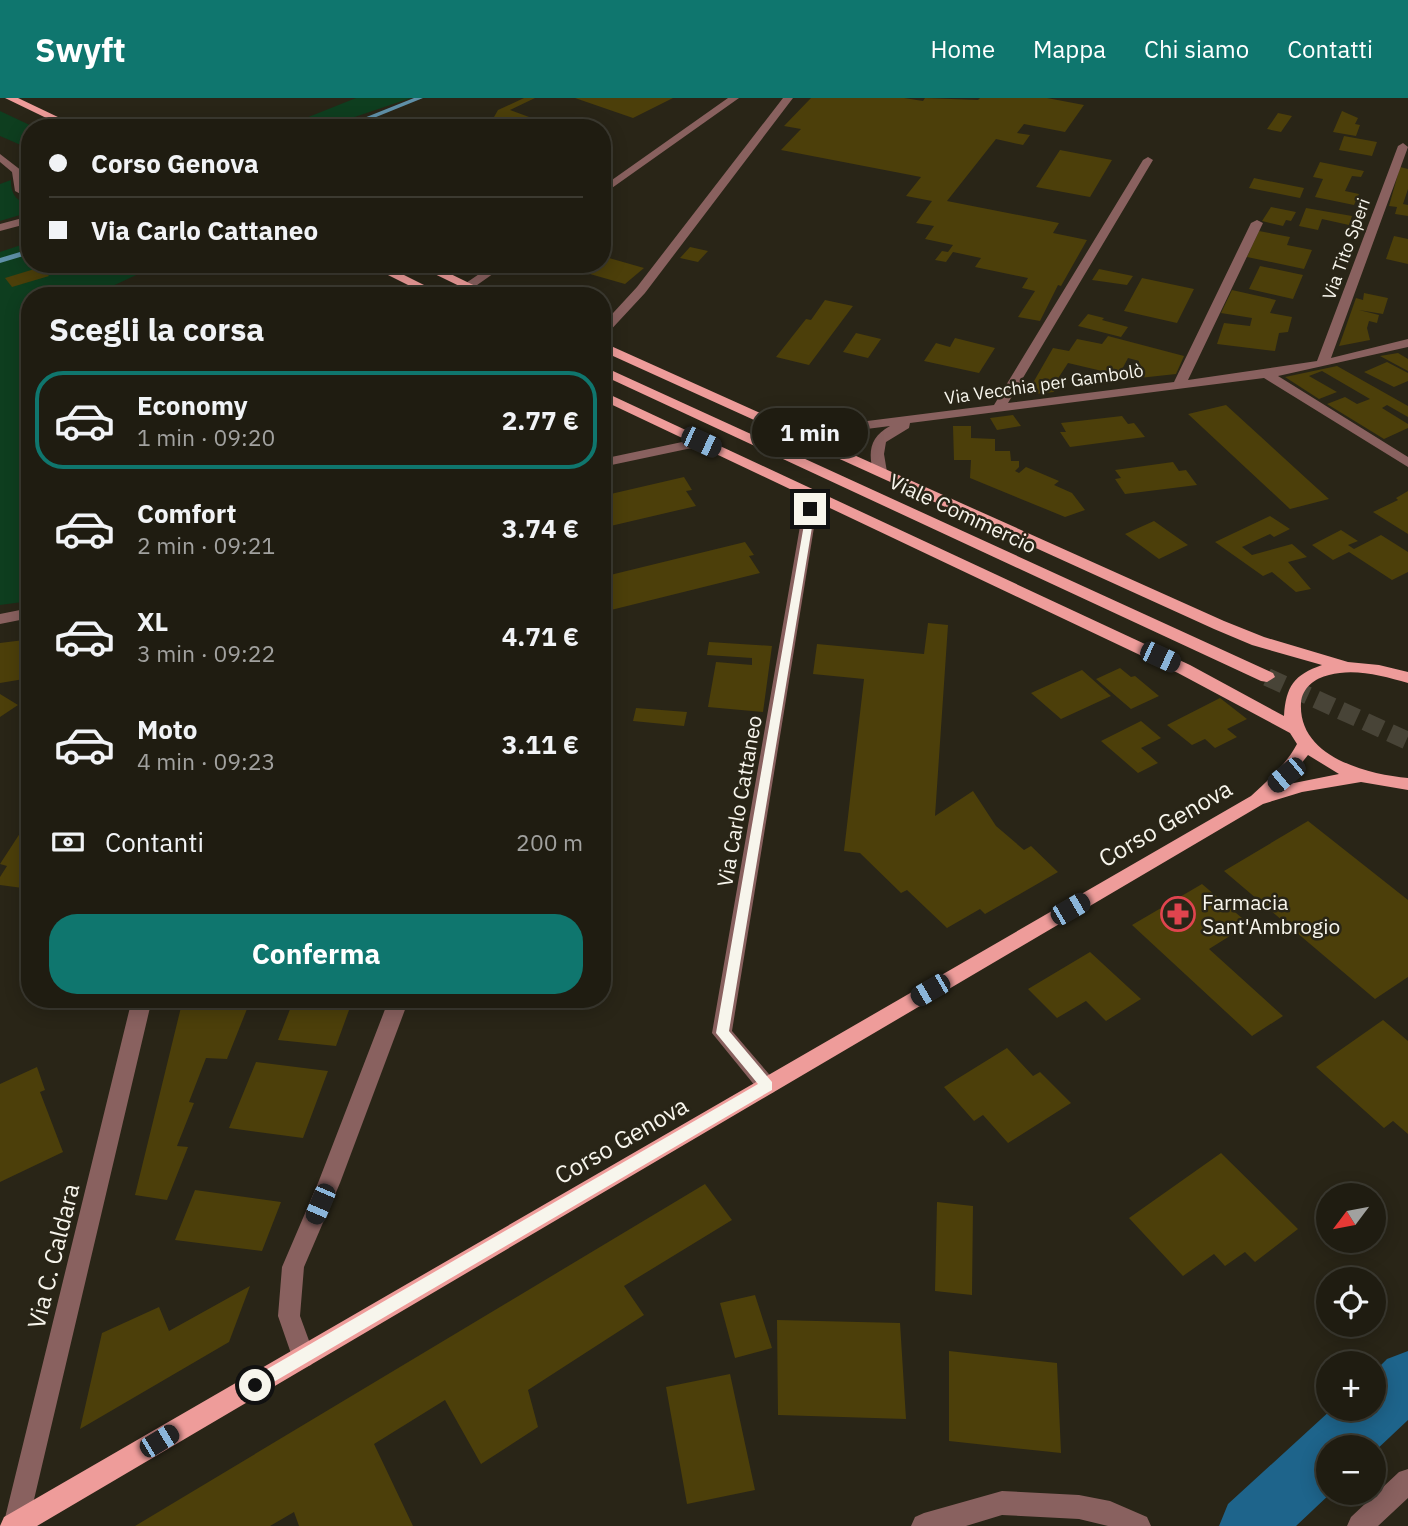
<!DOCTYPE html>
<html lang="it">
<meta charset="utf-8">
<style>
body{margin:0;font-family:"IBM Plex Sans",sans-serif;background:#27251a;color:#f1f3f6;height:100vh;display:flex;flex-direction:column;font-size:26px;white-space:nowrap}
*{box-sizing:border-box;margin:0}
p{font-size:23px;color:#a1a19f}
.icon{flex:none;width:38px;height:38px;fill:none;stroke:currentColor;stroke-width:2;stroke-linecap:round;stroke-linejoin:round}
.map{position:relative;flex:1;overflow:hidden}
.panel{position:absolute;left:21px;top:189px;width:590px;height:721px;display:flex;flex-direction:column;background:#1f1c11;border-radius:28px;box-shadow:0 4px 18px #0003,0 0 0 2px #3c3a31}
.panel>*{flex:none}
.hud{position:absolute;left:21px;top:21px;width:590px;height:154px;border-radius:28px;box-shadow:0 4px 18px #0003,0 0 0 2px #3c3a31;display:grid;align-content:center;height:154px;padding:0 28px;background:#1f1c11}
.needle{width:46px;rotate:238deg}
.buttons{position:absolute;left:1316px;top:1085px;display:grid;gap:14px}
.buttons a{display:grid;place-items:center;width:70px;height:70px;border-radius:50%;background:#1f1c11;box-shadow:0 4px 18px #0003,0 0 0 2px #3c3a31;font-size:35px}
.end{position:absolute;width:32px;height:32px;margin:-16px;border:9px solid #f7f5ec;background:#111;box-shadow:0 0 0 4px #111}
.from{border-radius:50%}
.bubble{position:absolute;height:49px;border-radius:24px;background:#1f1c11;box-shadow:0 4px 18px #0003,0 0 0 2px #3c3a31;font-size:23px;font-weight:700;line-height:49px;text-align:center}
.car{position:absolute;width:21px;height:42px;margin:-21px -10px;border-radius:9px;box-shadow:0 0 5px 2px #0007;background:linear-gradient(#222 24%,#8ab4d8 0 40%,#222 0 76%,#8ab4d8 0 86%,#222 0)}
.hud b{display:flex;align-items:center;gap:24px;height:66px;font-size:26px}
.hud b+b{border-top:2px solid #3c3a31}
.hud i{width:18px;height:18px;background:#f1f3f6}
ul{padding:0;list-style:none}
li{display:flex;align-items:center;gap:21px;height:98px;margin:0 14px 10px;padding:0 14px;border:4px solid transparent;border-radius:28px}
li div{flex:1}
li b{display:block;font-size:26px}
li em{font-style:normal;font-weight:700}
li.active{border-color:#0f766e}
li>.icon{width:63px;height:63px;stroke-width:1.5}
h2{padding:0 28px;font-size:32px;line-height:84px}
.pay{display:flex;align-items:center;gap:18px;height:77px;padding:0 28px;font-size:26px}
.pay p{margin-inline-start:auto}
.cta{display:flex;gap:14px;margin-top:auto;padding:14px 28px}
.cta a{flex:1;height:80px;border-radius:28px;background:#0f766e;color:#fff;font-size:28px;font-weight:700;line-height:80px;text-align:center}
header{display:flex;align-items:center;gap:42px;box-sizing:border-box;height:98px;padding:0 35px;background:#0f766e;color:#fff}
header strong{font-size:33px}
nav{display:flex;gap:38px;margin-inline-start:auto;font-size:24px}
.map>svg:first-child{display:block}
</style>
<header>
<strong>Swyft</strong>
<nav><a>Home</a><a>Mappa</a><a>Chi siamo</a><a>Contatti</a></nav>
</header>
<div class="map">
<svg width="1408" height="1428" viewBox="0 0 1408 1428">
<rect width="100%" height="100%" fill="#292517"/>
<!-- green -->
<path fill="#0e3e1f" d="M 356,0 L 411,0 L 322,30 L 281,30 Z
M 0,13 L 36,30 L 30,30 L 30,51 L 0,38 Z
M 11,82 C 11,96 16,103 30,107 L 30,114 L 0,123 L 0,86 Z
M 30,144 L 30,166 L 160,166 L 91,198 L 30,198 L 30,503 L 0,507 L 0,154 Z"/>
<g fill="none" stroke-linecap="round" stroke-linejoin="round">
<!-- stream -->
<path fill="#5f90a8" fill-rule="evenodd" d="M 414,0 L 423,0 L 349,30 L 339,30 Z
M 30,151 L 30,156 L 0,165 L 0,160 Z"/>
<!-- canal -->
<path fill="#1e648b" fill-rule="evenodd" d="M 1408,1253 L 1408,1322 L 1374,1354 L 1374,1349 L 1328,1349 L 1328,1395 L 1331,1395 L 1296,1428 L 1219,1428 L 1228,1406 L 1332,1311 L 1374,1311 L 1374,1274 L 1387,1261 Z"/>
</g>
<!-- building -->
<path fill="#4c3f0a" d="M 524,0 L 535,0 L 510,12 L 540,23 L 527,30 L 494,30 L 507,24 L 494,19 L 498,12 Z
M 575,0 L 673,0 L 633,20 Z
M 811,0 L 904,0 L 923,3 L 925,0 L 978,2 L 980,0 L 1047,0 L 1084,7 L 1065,34 L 1024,26 L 1017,35 L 1030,37 L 1023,47 L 996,41 L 947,103 L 1059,125 L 1053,135 L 1087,142 L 1061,188 L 1058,187 L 1040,223 L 1018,219 L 1035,193 L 1022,190 L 1028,180 L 975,169 L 981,160 L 953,154 L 946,164 L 935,162 L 942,153 L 948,154 L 953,147 L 925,141 L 934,128 L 916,125 L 932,103 L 906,98 L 921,79 L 781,52 L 801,31 L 784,28 Z
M 1342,13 L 1358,20 L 1355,26 L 1360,27 L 1356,38 L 1333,34 Z
M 1278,15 L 1292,18 L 1281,34 L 1267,31 Z
M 1344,38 L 1377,44 L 1372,58 L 1339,52 Z
M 1060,52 L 1112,62 L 1090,99 L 1036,89 Z
M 1320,64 L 1364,73 L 1361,79 L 1352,78 L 1345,93 L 1359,96 L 1354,107 L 1315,99 L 1323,81 L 1313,79 Z
M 1400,69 L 1408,71 L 1408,91 L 1403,106 L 1408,107 L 1408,118 L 1395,116 L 1397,109 L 1389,108 Z
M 1254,80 L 1263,82 L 1304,90 L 1300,100 L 1249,90 Z
M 1271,109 L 1296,114 L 1291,123 L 1286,122 L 1283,128 L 1262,123 Z
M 1306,110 L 1352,118 L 1349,127 L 1322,121 L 1318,132 L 1299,128 Z
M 1259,133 L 1290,139 L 1287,147 L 1312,152 L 1304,171 L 1247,159 Z
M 1394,138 L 1408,141 L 1408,166 L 1386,161 Z
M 690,149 L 708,153 L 698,164 L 680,160 Z
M 602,158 L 644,170 L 625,186 L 569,170 L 574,166 L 602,166 Z
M 1260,168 L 1303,177 L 1293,201 L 1249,191 Z
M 41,169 L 49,178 L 12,189 L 5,180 Z
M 1099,171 L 1133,178 L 1127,187 L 1092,182 Z
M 1142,180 L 1194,191 L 1177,225 L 1124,213 Z
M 1232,192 L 1276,202 L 1270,215 L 1292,219 L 1288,234 L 1279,235 L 1275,253 L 1217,246 L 1224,225 L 1250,228 L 1252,220 L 1221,215 Z
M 1364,195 L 1388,200 L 1383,216 L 1359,212 L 1379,217 L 1377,225 L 1369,223 L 1367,230 L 1370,242 L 1339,248 L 1356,200 L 1363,202 Z
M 825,202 L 853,208 L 809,267 L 776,259 L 806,221 L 811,222 Z
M 1088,216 L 1104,220 L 1102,222 L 1128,229 L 1121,239 L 1078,228 Z
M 856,235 L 881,241 L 868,260 L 843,254 Z
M 1108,238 L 1184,258 L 1176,276 L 1139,280 L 1132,278 L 1139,263 L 1128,260 L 1119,277 L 1068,265 L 1057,282 L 1054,294 L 1026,297 L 1053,250 L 1069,253 L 1077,241 L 1102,246 Z
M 955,240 L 995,250 L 979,275 L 924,263 L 936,245 L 950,249 Z
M 1398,255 L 1408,261 L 1408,273 L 1380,258 Z
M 1387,264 L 1408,275 L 1408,283 L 1394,289 L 1364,274 Z
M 1337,268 L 1408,308 L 1408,319 L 1387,307 L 1382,310 L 1408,326 L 1408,330 L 1384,341 L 1327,306 L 1345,299 L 1357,306 L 1370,301 L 1322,273 L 1309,278 L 1337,294 L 1319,301 L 1285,279 Z
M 1226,307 L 1308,382 L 1329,401 L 1290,411 L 1188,316 Z
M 1013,317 L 1021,328 L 997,332 L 990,320 Z
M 1122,318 L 1128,326 L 1134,325 L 1145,339 L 1070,349 L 1060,334 L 1066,334 L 1061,325 Z
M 953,328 L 971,328 L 971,340 L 995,341 L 995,353 L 1010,353 L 1011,363 L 1019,363 L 1019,369 L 1015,373 L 1019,375 L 1026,369 L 1059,383 L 1054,387 L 1072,395 L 1085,412 L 1065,419 L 970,380 L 971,362 L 954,362 Z
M 1173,364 L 1179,373 L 1186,372 L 1197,387 L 1125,396 L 1115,381 L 1121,380 L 1115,372 Z
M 684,379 L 692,392 L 686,393 L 696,408 L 602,430 L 602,398 Z
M 1408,393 L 1408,436 L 1373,414 L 1398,402 L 1396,400 Z
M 1270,418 L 1290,431 L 1274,439 L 1270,436 L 1242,449 L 1252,457 L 1292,446 L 1307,459 L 1288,464 L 1311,491 L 1296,494 L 1272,474 L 1263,478 L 1215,444 Z
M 1154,423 L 1188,447 L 1159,461 L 1125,436 Z
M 1341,432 L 1358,443 L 1348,447 L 1354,451 L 1381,437 L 1408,454 L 1408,474 L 1392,482 L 1349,454 L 1333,462 L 1312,447 Z
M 745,444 L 754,457 L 749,458 L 760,475 L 611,512 L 602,495 L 602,479 Z
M 928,525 L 948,527 L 935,718 L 973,693 L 996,728 L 1024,752 L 1031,748 L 1058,774 L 985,816 L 980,811 L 947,830 L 907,792 L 901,795 L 860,755 L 844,753 L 864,581 L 813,576 L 817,546 L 924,556 Z
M 24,542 L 23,559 L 30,558 L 30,580 L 0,585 L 0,545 Z
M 709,544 L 772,548 L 763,614 L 708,609 L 716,564 L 752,567 L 752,560 L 707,557 Z
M 1120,570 L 1131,579 L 1135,578 L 1159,598 L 1131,611 L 1096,581 Z
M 1082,572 L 1111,598 L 1061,621 L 1031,595 Z
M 0,596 L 18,607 L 0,619 Z
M 1220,600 L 1247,621 L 1227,631 L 1237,639 L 1215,650 L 1205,641 L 1192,647 L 1167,627 Z
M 636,610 L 687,614 L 684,628 L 633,623 Z
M 1141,623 L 1161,640 L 1141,650 L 1158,665 L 1138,675 L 1101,643 Z
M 1308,723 L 1408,802 L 1408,879 L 1375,901 L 1224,773 Z
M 26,726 L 30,726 L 30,791 L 0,787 L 0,779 L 7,768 L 0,766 Z
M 1202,786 L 1249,826 L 1209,851 L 1283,918 L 1252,938 L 1132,827 Z
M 1090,854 L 1141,901 L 1106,923 L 1086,903 L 1057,920 L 1028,891 Z
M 183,901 L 251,901 L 227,961 L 206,960 L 189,1004 L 194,1005 L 177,1048 L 188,1049 L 167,1102 L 135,1097 Z
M 294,901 L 353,901 L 336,948 L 278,942 Z
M 1383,922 L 1408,943 L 1408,1036 L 1393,1023 L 1384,1030 L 1316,969 Z
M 1007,950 L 1033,978 L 1040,974 L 1071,1005 L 1008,1045 L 983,1017 L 974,1023 L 944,989 Z
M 256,964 L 328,973 L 303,1040 L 229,1030 Z
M 37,969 L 45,992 L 40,994 L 63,1054 L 0,1084 L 0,986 Z
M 1221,1055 L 1298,1131 L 1255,1164 L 1245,1154 L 1225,1168 L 1214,1156 L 1183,1178 L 1129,1120 Z
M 705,1086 L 732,1122 L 624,1188 L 644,1217 L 528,1292 L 538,1329 L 481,1366 L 445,1302 L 374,1346 L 413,1428 L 299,1428 L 294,1414 L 270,1428 L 135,1428 Z
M 195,1092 L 281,1104 L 262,1153 L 175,1142 Z
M 937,1104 L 973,1108 L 972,1197 L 935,1193 Z
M 250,1188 L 229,1244 L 80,1331 L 102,1235 L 159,1209 L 169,1233 Z
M 755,1197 L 772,1250 L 735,1260 L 720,1205 Z
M 777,1222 L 900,1225 L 906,1321 L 778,1317 Z
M 949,1253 L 1057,1265 L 1061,1355 L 949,1343 Z
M 730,1276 L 755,1392 L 687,1406 L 666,1289 Z"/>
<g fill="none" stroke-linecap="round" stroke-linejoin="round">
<!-- major-tunnel -->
<path stroke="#484437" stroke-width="18" stroke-dasharray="18 9" stroke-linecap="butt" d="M 1267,579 L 1408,643"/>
<!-- minor -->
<path fill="#89615f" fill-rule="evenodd" d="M 728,0 L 739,0 L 602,97 L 602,89 Z
M 783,0 L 793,0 L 645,195 L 606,237 L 602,238 L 602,227 L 637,189 Z
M 439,25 L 443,26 L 443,30 L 431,30 Z
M 1403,45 L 1408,49 L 1331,260 L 1408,241 L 1408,249 L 1278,278 L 1408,359 L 1408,369 L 1264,280 L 910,325 L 909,330 L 886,344 L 884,356 L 887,374 L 880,378 L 873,374 C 868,353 870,339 890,328 L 796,340 L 789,336 L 796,332 L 994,307 L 1143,62 L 1148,59 L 1153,62 L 1008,305 L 1174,284 L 1251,125 L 1257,122 L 1263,125 L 1188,282 L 1317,263 L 1398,48 Z
M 0,56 L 22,73 L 30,101 L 15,93 L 12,74 L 0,64 Z
M 30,118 L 30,125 L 0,133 L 0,126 Z
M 467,166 L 507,166 L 470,192 L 466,191 L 466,185 L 485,172 Z
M 701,340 L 708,344 L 706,347 L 602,369 L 602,361 Z
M 810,407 L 817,411 L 732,933 L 774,982 L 777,988 L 774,994 L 767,997 L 760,994 L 712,935 L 803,411 Z
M 30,510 L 30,520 L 0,526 L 0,516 Z
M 132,901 L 152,901 L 28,1427 L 3,1428 Z
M 389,901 L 409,901 L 340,1085 L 304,1169 L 300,1218 L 315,1259 L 311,1267 L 303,1270 L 295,1267 L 278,1218 L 282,1169 L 318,1085 Z
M 1408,1371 L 1408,1400 L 1378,1428 L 1347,1428 L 1351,1419 L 1399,1374 Z
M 1002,1393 L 1079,1397 L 1110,1403 L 1147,1419 L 1151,1428 L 1108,1428 L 1079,1421 L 1002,1417 L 966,1428 L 911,1428 L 915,1419 L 924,1415 Z"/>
<!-- major -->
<path fill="#ee9c9a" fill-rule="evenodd" d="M 5,0 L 18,0 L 81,30 L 67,30 Z
M 366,166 L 382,166 L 446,198 L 430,198 Z
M 414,166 L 430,166 L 496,198 L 480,198 Z
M 602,244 L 1224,523 L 1264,539 L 1348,564 L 1379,567 L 1408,574 L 1408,585 C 1383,578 1355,570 1329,577 C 1315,580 1302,590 1301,605 C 1298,658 1365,676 1408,680 L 1408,692 L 1361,684 L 1302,694 L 1263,706 L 37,1428 L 0,1428 L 4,1419 L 1251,698 C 1268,682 1286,667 1297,646 L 1290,635 L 1178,575 L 602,302 L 602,293 L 1190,567 L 1284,618 C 1286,588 1294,577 1322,567 L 1252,547 L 1214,531 L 602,253 ZM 1308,657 L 1339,676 L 1284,687 Z
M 602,268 L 1273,575 L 1275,579 L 1267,584 L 1261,583 L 602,277 Z"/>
</g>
<!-- route -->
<path fill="#f7f5ec" d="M 807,409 L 815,411 L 729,933 L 772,984 L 772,992 L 260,1292 L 255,1294 L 250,1292 L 247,1287 L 250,1281 L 758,986 L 716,935 Z"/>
<!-- icons -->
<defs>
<g id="pharmacy-ring" transform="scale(1.75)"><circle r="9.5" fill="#292517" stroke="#e0444e" stroke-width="1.5"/><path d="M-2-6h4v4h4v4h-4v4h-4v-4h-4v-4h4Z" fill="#e0444e"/></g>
</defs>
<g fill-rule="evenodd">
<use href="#pharmacy-ring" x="1178" y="816"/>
</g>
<g text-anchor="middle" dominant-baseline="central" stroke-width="5" stroke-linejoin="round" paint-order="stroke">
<!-- far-street labels -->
<g font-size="18" fill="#f7f5ec" stroke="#292517">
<text transform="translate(1346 151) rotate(-70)">Via Tito Speri</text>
<text transform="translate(1044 286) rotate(-8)">Via Vecchia per Gambolò</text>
</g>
<!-- street labels -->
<g font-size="21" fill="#f7f5ec" stroke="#292517">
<text transform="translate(963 415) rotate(25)">Viale Commercio</text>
<text transform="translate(739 703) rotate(-80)">Via Carlo Cattaneo</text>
</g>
<!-- poi labels -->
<g font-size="21" fill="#f7f5ec" stroke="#292517" text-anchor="start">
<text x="1202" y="804">Farmacia<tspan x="1202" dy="24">Sant'Ambrogio</tspan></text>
</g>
<!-- near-street labels -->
<g font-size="24" fill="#f7f5ec" stroke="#292517">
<text transform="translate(1165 725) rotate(-30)">Corso Genova</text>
<text transform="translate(621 1042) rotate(-30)">Corso Genova</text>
<text transform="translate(53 1158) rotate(-76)">Via C. Caldara</text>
</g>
</g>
</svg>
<div class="buttons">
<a><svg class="needle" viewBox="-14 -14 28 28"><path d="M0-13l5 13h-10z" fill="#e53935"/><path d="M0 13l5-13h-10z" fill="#a1a19f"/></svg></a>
<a><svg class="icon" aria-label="locate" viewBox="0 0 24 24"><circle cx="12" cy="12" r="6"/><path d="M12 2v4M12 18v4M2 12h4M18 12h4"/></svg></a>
<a>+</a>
<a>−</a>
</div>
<i class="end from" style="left:255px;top:1287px"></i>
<i class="end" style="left:810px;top:411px"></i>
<div class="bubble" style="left:752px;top:310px;width:116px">1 min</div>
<i class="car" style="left:701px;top:344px;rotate:115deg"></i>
<i class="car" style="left:1160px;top:559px;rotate:115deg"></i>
<i class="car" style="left:1286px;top:677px;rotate:230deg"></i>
<i class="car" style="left:1070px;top:811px;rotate:60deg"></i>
<i class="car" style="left:930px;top:892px;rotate:240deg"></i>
<i class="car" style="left:320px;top:1106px;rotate:203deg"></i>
<i class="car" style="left:159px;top:1343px;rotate:59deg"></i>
<div class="hud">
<b><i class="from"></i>Corso Genova</b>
<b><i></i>Via Carlo Cattaneo</b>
</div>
<section class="panel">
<h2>Scegli la corsa</h2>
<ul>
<li class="active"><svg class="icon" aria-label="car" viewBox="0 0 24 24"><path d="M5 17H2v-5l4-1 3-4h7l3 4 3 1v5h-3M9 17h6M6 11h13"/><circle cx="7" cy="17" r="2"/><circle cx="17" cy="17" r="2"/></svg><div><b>Economy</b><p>1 min · 09:20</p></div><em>2.77 €</em></li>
<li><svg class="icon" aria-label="car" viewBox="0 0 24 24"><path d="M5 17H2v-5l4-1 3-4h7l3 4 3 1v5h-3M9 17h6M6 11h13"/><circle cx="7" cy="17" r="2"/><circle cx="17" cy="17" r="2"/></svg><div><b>Comfort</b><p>2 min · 09:21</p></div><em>3.74 €</em></li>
<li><svg class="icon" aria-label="car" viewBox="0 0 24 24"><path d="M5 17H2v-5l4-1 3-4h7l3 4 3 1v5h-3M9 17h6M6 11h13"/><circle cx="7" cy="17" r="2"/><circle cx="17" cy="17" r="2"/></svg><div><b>XL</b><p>3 min · 09:22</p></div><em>4.71 €</em></li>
<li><svg class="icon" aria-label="car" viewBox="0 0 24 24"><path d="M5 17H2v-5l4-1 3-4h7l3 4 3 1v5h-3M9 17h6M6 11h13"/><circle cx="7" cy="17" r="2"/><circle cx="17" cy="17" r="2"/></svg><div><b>Moto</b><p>4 min · 09:23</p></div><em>3.11 €</em></li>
</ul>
<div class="pay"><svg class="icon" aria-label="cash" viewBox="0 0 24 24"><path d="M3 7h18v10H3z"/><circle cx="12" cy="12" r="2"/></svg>Contanti<p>200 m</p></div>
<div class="cta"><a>Conferma</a></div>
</section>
</div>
